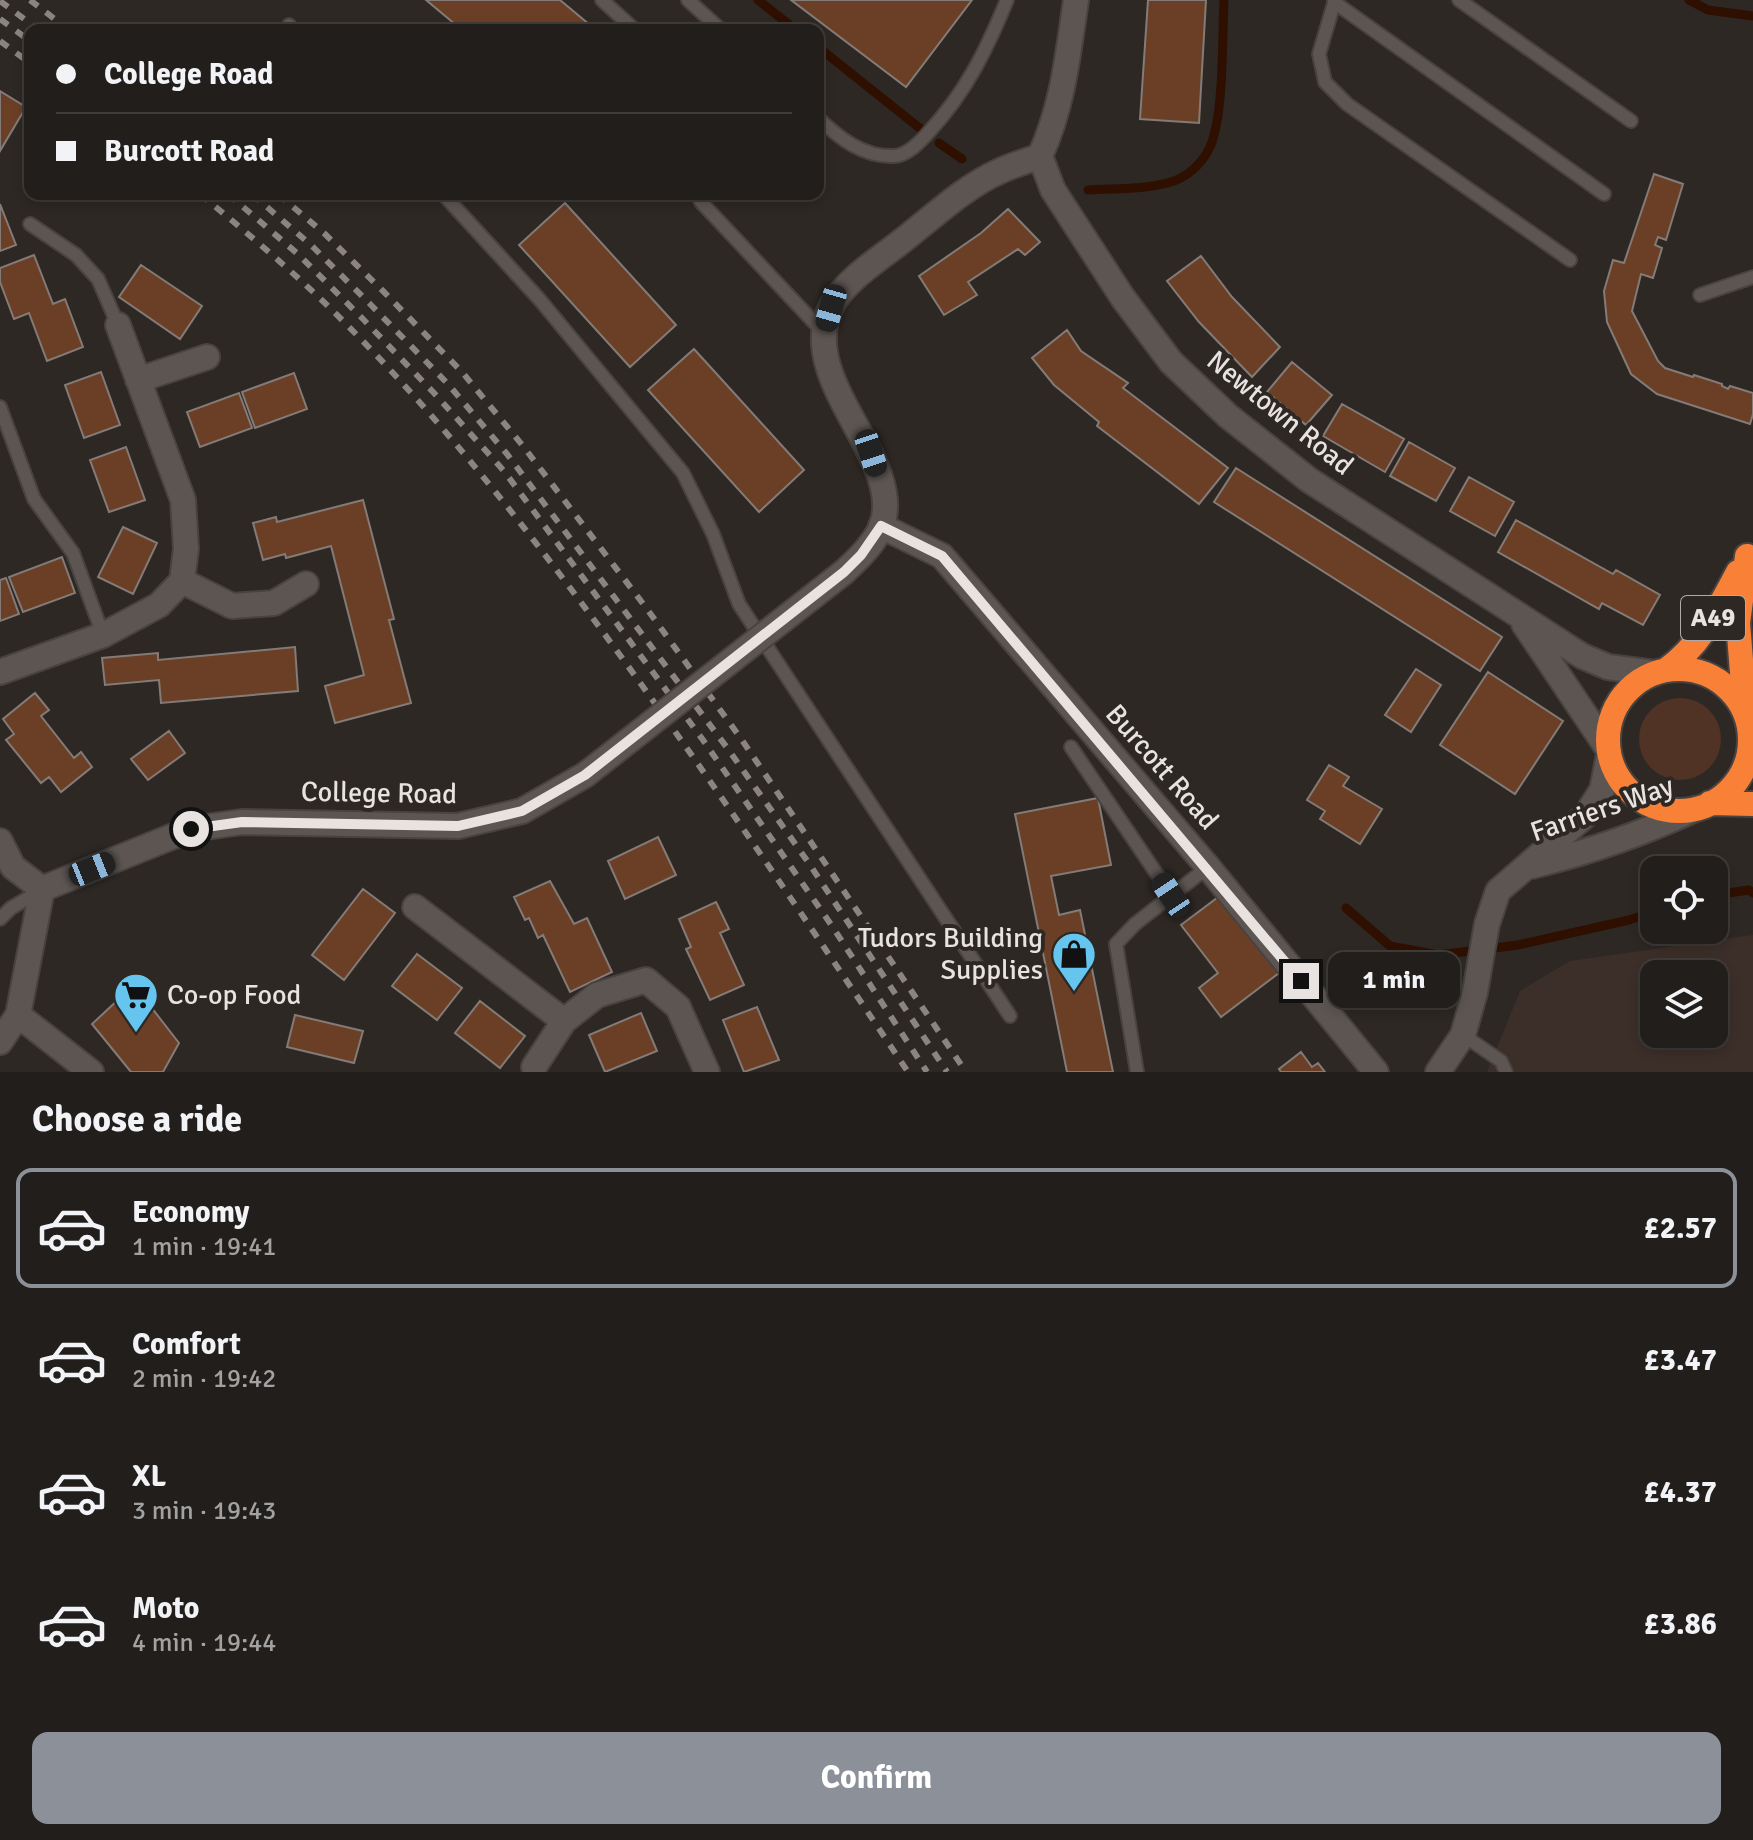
<!DOCTYPE html>
<meta charset="utf-8">
<style>
body{margin:0;font-family:Signika,sans-serif;background:#2e2b28;color:#f1f3f6;height:100vh;display:flex;flex-direction:column;font-size:30px;white-space:nowrap}
*{box-sizing:border-box;margin:0}
p{font-size:26px;color:#a2a2a3}
.icon{flex:none;width:44px;height:44px;fill:none;stroke:currentColor;stroke-width:2;stroke-linecap:round;stroke-linejoin:round}
.map{position:relative;height:1072px;overflow:hidden}
.drawer{display:flex;flex-direction:column;background:#221e1b;flex:1}
.drawer>*{flex:none}
.guide{position:absolute;left:24px;top:24px;width:800px;height:176px;border-radius:16px;box-shadow:0 4px 12px #0003,0 0 0 2px #3f3c3a;display:grid;align-content:center;height:176px;padding:0 32px;background:#221e1b}
.tools{position:absolute;left:1640px;top:856px;display:grid;gap:16px}
.tools a{display:grid;place-items:center;width:88px;height:88px;border-radius:16px;background:#221e1b;box-shadow:0 4px 12px #0003,0 0 0 2px #3f3c3a;font-size:40px}
.end{position:absolute;width:36px;height:36px;margin:-18px;border:10px solid #e8e3e1;background:#111;box-shadow:0 0 0 4px #111}
.from{border-radius:50%}
.bubble{position:absolute;height:56px;border-radius:16px;background:#221e1b;box-shadow:0 4px 12px #0003,0 0 0 2px #3f3c3a;font-size:26px;font-weight:800;line-height:56px;text-align:center}
.car{position:absolute;width:24px;height:48px;margin:-24px -12px;border-radius:10px;box-shadow:0 0 6px 2px #0007;background:linear-gradient(#222 24%,#8ab4d8 0 40%,#222 0 76%,#8ab4d8 0 86%,#222 0)}
.guide b{display:flex;align-items:center;gap:28px;height:76px;font-size:30px}
.guide b+b{border-top:2px solid #3f3c3a}
.guide i{width:20px;height:20px;background:#f1f3f6}
ul{padding:0;list-style:none}
li{display:flex;align-items:center;gap:24px;height:120px;margin:0 16px 12px;padding:0 16px;border:4px solid transparent;border-radius:16px}
li div{flex:1}
li b{display:block;font-size:30px}
li em{font-style:normal;font-weight:800}
li.on{border-color:#8c9099}
li>.icon{width:72px;height:72px;stroke-width:1.5}
h2{padding:0 32px;font-size:36px;line-height:96px}
.button{display:flex;gap:16px;margin-top:auto;padding:16px 32px}
.button a{flex:1;height:92px;border-radius:16px;background:#8c9099;color:#fff;font-size:32px;font-weight:800;line-height:92px;text-align:center}
.map>svg:first-child{display:block}
</style>
<div class="map">
<svg width="1753" height="1072" viewBox="0 0 1753 1072">
<rect width="100%" height="100%" fill="#2e2824"/>
<!-- built -->
<path fill="#3c2f29" fill-rule="evenodd" d="M 1753,935 L 1753,1072 L 1487,1072 L 1520,991 L 1570,961 ZM 1654,974 L 1714,974 L 1714,1034 L 1654,1034 Z"/>
<!-- green -->
<path fill="#503324" d="M1639 739a41 41 0 1 1 82 0a41 41 0 1 1-82 0Z"/>
<g fill="none" stroke-linecap="round" stroke-linejoin="round">
<!-- stream -->
<path stroke="#2e0f00" stroke-width="9" d="M 758,0 L 796,30
M 1689,0 L 1708,10 L 1753,16
M 818,47 L 922,130
M 939,143 L 962,159
M 1088,190 C 1116,188 1147,190 1174,181 C 1191,175 1206,159 1212,142 C 1224,106 1222,40 1224,0
M 1714,895 L 1749,890 L 1753,893
M 1346,908 L 1390,946 L 1438,955 L 1518,945 L 1629,920 L 1654,912"/>
</g>
<!-- building -->
<path fill="#6b3f26" stroke="#837b77" stroke-width="2" d="M 426,0 L 560,0 L 596,30 L 462,30 Z
M 791,0 L 972,0 L 906,87 Z
M 1148,0 L 1206,0 L 1199,123 L 1140,119 Z
M 0,91 L 26,107 L 0,151 Z
M 1654,174 L 1683,184 L 1666,240 L 1658,237 L 1655,245 L 1662,248 L 1653,278 L 1641,274 L 1632,311 L 1658,361 L 1665,368 L 1693,377 L 1694,375 L 1722,384 L 1722,386 L 1728,389 L 1730,386 L 1753,393 L 1753,414 L 1750,424 L 1657,394 L 1631,374 L 1607,322 L 1604,291 L 1613,260 L 1624,263 Z
M 565,203 L 676,325 L 630,367 L 519,245 Z
M 0,204 L 16,245 L 0,251 Z
M 1008,209 L 1040,242 L 1025,255 L 1018,249 L 968,282 L 977,295 L 944,315 L 919,276 L 981,233 Z
M 34,255 L 53,304 L 65,299 L 83,347 L 47,361 L 29,313 L 14,319 L 0,282 L 0,268 Z
M 1201,256 L 1232,297 L 1280,347 L 1252,377 L 1199,322 L 1167,281 Z
M 141,265 L 202,306 L 180,339 L 119,297 Z
M 1067,330 L 1081,351 L 1128,383 L 1123,388 L 1228,468 L 1199,504 L 1097,426 L 1099,422 L 1054,385 L 1032,358 Z
M 694,349 L 804,470 L 759,512 L 648,390 Z
M 1292,362 L 1332,395 L 1306,425 L 1267,392 Z
M 101,372 L 120,425 L 84,438 L 65,385 Z
M 294,373 L 307,409 L 255,428 L 242,392 Z
M 239,393 L 252,428 L 200,447 L 187,412 Z
M 1342,404 L 1404,439 L 1385,472 L 1323,436 Z
M 1409,442 L 1455,468 L 1436,501 L 1390,476 Z
M 126,447 L 145,500 L 109,512 L 90,460 Z
M 1236,468 L 1502,637 L 1480,671 L 1214,502 Z
M 1469,477 L 1514,502 L 1495,536 L 1450,511 Z
M 363,500 L 394,619 L 389,620 L 411,703 L 335,723 L 325,686 L 364,675 L 331,546 L 286,558 L 285,554 L 263,560 L 253,523 L 276,517 L 277,522 Z
M 1516,520 L 1613,574 L 1616,570 L 1660,595 L 1643,625 L 1602,603 L 1599,609 L 1498,552 Z
M 123,527 L 157,543 L 133,594 L 98,577 Z
M 62,557 L 75,593 L 23,612 L 9,577 Z
M 6,578 L 19,614 L 0,621 L 0,580 Z
M 295,647 L 298,691 L 161,703 L 159,680 L 105,685 L 102,658 L 158,653 L 158,660 Z
M 1416,669 L 1441,685 L 1411,732 L 1385,715 Z
M 1488,672 L 1563,721 L 1515,794 L 1440,745 Z
M 35,693 L 49,710 L 41,716 L 74,758 L 81,752 L 92,767 L 61,792 L 49,777 L 41,783 L 6,740 L 14,734 L 3,719 Z
M 169,731 L 185,753 L 148,780 L 131,759 Z
M 1329,765 L 1349,777 L 1343,786 L 1382,809 L 1360,844 L 1320,819 L 1325,811 L 1307,800 Z
M 1098,798 L 1111,865 L 1051,876 L 1059,915 L 1080,910 L 1113,1072 L 1067,1072 L 1015,814 Z
M 658,837 L 676,875 L 625,899 L 608,861 Z
M 550,881 L 574,924 L 587,918 L 612,972 L 570,992 L 543,935 L 538,938 L 529,918 L 525,920 L 514,897 Z
M 363,889 L 395,913 L 344,980 L 312,955 Z
M 1221,895 L 1279,973 L 1221,1017 L 1199,988 L 1218,973 L 1181,925 Z
M 716,902 L 729,929 L 720,933 L 744,985 L 710,1000 L 686,949 L 691,947 L 679,919 Z
M 417,954 L 462,988 L 437,1020 L 392,986 Z
M 134,985 L 179,1043 L 163,1072 L 131,1072 L 92,1024 Z
M 480,1001 L 525,1036 L 500,1068 L 455,1033 Z
M 757,1007 L 779,1060 L 744,1072 L 723,1020 Z
M 641,1013 L 657,1051 L 605,1072 L 589,1035 Z
M 295,1015 L 363,1031 L 354,1063 L 287,1047 Z
M 1301,1052 L 1312,1067 L 1318,1063 L 1325,1072 L 1281,1072 L 1279,1069 Z"/>
<g fill="none" stroke-linecap="round" stroke-linejoin="round">
<!-- lane casing -->
<g stroke="#484340" stroke-width="16">
<path id="lane" d="M 602,0 L 635,30
M 688,0 L 721,30
M 1335,0 L 1319,54 L 1325,82 L 1347,104 L 1570,260
M 1459,0 L 1631,121
M 1334,2 L 1604,194
M 289,25 L 293,30
M 818,118 C 839,138 863,157 893,156 C 907,156 920,142 928,133 C 966,92 986,51 1007,0
M 443,194 L 540,300 L 683,473 L 713,534 L 739,604 L 1010,1016
M 697,194 L 701,202 L 824,333
M 30,224 L 76,255 L 98,279 L 118,325
M 1700,295 L 1753,277
M 0,407 L 34,499 L 73,553 L 103,635
M 1071,747 L 1171,895
M 0,919 L 11,908 L 40,891
M 1463,1035 L 1501,1061 L 1506,1072
M 1137,1072 L 1116,944 L 1135,924 L 1208,867"/>
</g>
<!-- street casing -->
<g stroke="#484340" stroke-width="28">
<path id="street" d="M 138,380 L 207,357
M 881,526 L 942,556 L 1208,867 L 1376,1072
M 182,581 L 232,606 L 274,603 L 306,584
M 0,672 L 103,635 L 159,605 L 182,581 L 186,549 L 183,500 L 118,325
M 1532,866 C 1589,852 1642,834 1695,809
M 415,907 L 564,1021
M 18,1015 L 91,1072
M 534,1067 L 564,1021 L 597,995 L 646,980 L 678,1007 L 707,1072
M 1438,1072 L 1463,1035 L 1475,992 L 1487,924 L 1498,891 L 1586,815 L 1602,790 L 1609,755"/>
</g>
<!-- secondary casing -->
<g stroke="#484340" stroke-width="28">
<path id="secondary" d="M 1040,156 L 1053,190 L 1123,298 L 1171,362 L 1228,416 L 1309,480 L 1582,656 L 1608,667 L 1655,673
M 844,572 C 858,559 875,543 882,525 C 905,459 795,379 831,307 C 845,280 878,260 902,241 C 933,217 964,187 1000,171 C 1013,165 1027,161 1040,156 C 1063,106 1068,54 1076,0
M 1524,624 L 1608,749
M 0,841 L 13,867 L 42,889
M 42,889 L 191,829 L 242,822 L 458,826 L 522,811 L 585,775
M 0,1042 L 18,1015 L 42,889"/>
</g>
<!-- highway casing -->
<g stroke="#484340" stroke-width="28">
<path id="highway" d="M1608 740a71 71 0 1 1 142 0a71 71 0 1 1-142 0Z
M 1666,670 C 1701,645 1718,609 1738,572
M 1745,709 L 1738,623 L 1747,556
M 1710,803 L 1753,804"/>
</g>
<!-- lane -->
<use href="#lane" stroke="#5d5552" stroke-width="12"/>
<!-- street -->
<use href="#street" stroke="#5d5552" stroke-width="24"/>
<!-- secondary -->
<use href="#secondary" stroke="#5d5552" stroke-width="24"/>
<!-- highway -->
<use href="#highway" stroke="#f98037" stroke-width="24"/>
<!-- rail -->
<path stroke="#8b8582" stroke-width="6" stroke-dasharray="10 10" stroke-linecap="butt" d="M 30,0 L 69,30
M 0,1 L 39,30
M 0,19 L 30,41
M 0,41 L 30,63
M 200,194 C 251,236 302,279 349,327 C 454,433 545,552 633,673 C 728,804 818,938 908,1072
M 228,194 L 299,255 L 362,318 L 434,393 L 504,471 L 703,740 L 832,926 L 927,1072
M 252,194 L 312,246 L 371,305 L 448,384 L 507,454 L 728,749 L 808,862 L 947,1072
M 278,194 L 325,234 L 384,292 L 462,372 L 523,446 L 647,609 L 742,740 L 966,1072"/>
<!-- secondary-bridge casing -->
<g stroke="#484340" stroke-width="28" stroke-linecap="butt">
<path id="secondary-bridge" d="M 585,775 L 844,572"/>
</g>
<!-- secondary-bridge -->
<use href="#secondary-bridge" stroke="#5d5552" stroke-width="24"/>
</g>
<g fill="none" stroke-linecap="round" stroke-linejoin="round">
<!-- route -->
<path stroke="#e8e3e1" stroke-width="10" d="M 191,829 L 242,822 L 458,826 L 522,811 L 585,775 L 844,572 L 861,555 L 881,526 L 942,556 L 1301,981"/>
</g>
<!-- icons -->
<defs>
<g id="shop-pin" transform="scale(2.3)"><path d="M0 17L-7.5 6A9.5 9.5 0 1 1 7.5 6Z" fill="#65c5ee" stroke="#2e2824"/><path d="M-5-2.5h2.3a2.7 3.5 0 0 1 5.4 0H5L5.5 6h-11ZM-1.5-2.5h3a1.5 2.3 0 0 0-3 0Z" fill="#111"/></g>
<g id="supermarket-pin" transform="scale(2.3)"><path d="M0 17L-7.5 6A9.5 9.5 0 1 1 7.5 6Z" fill="#65c5ee" stroke="#2e2824"/><path d="M-6-5.5h2.5l.6 2H6L4.5 2H-2.5L-4.4-4H-6ZM-1.5 3.2a1.3 1.3 0 1 0 .1 0ZM3 3.2a1.3 1.3 0 1 0 .1 0Z" fill="#111"/></g>
</defs>
<g fill-rule="evenodd">
<use href="#shop-pin" x="1074" y="954"/>
<use href="#supermarket-pin" x="136" y="995"/>
</g>
<g text-anchor="middle" dominant-baseline="central" stroke-width="8" stroke-linejoin="round" paint-order="stroke">
<!-- shield labels -->
<rect fill="#2e2824" stroke="#b0aba8" stroke-width="2" x="1681" y="596" width="64" height="44" rx="6"/>
<g font-size="26" font-weight="bold" fill="#e8e3e1">
<text x="1713" y="618">A49</text>
</g>
<!-- street labels -->
<g font-size="28" fill="#e8e3e1" stroke="#2e2824">
<text transform="translate(1280 413) rotate(39)">Newtown Road</text>
<text transform="translate(1162 767) rotate(49)">Burcott Road</text>
<text transform="translate(379 793) rotate(1)">College Road</text>
<text transform="translate(1602 809) rotate(-19)">Farriers Way</text>
</g>
<!-- poi labels -->
<g font-size="28" fill="#e8e3e1" stroke="#2e2824" text-anchor="end">
<text x="1043" y="938">Tudors Building<tspan x="1043" dy="32">Supplies</tspan></text>
<text x="167" y="995" text-anchor="start">Co-op Food</text>
</g>
</g>
</svg>
<div class="tools">
<a><svg class="icon" aria-label="locate" viewBox="0 0 24 24"><circle cx="12" cy="12" r="6"/><path d="M12 2v4M12 18v4M2 12h4M18 12h4"/></svg></a>
<a><svg class="icon" aria-label="layers" viewBox="0 0 24 24"><path d="M12 4l9 5-9 5-9-5zM3 14l9 5 9-5"/></svg></a>
</div>
<i class="end from" style="left:191px;top:829px"></i>
<i class="end" style="left:1301px;top:981px"></i>
<div class="bubble" style="left:1328px;top:952px;width:132px">1 min</div>
<i class="car" style="left:831px;top:308px;rotate:196deg"></i>
<i class="car" style="left:871px;top:453px;rotate:162deg"></i>
<i class="car" style="left:92px;top:869px;rotate:68deg"></i>
<i class="car" style="left:1171px;top:895px;rotate:326deg"></i>
<div class="guide">
<b><i class="from"></i>College Road</b>
<b><i></i>Burcott Road</b>
</div>
</div>
<section class="drawer">
<h2>Choose a ride</h2>
<ul>
<li class="on"><svg class="icon" aria-label="car" viewBox="0 0 24 24"><path d="M5 17H2v-5l4-1 3-4h7l3 4 3 1v5h-3M9 17h6M6 11h13"/><circle cx="7" cy="17" r="2"/><circle cx="17" cy="17" r="2"/></svg><div><b>Economy</b><p>1 min · 19:41</p></div><em>£2.57</em></li>
<li><svg class="icon" aria-label="car" viewBox="0 0 24 24"><path d="M5 17H2v-5l4-1 3-4h7l3 4 3 1v5h-3M9 17h6M6 11h13"/><circle cx="7" cy="17" r="2"/><circle cx="17" cy="17" r="2"/></svg><div><b>Comfort</b><p>2 min · 19:42</p></div><em>£3.47</em></li>
<li><svg class="icon" aria-label="car" viewBox="0 0 24 24"><path d="M5 17H2v-5l4-1 3-4h7l3 4 3 1v5h-3M9 17h6M6 11h13"/><circle cx="7" cy="17" r="2"/><circle cx="17" cy="17" r="2"/></svg><div><b>XL</b><p>3 min · 19:43</p></div><em>£4.37</em></li>
<li><svg class="icon" aria-label="car" viewBox="0 0 24 24"><path d="M5 17H2v-5l4-1 3-4h7l3 4 3 1v5h-3M9 17h6M6 11h13"/><circle cx="7" cy="17" r="2"/><circle cx="17" cy="17" r="2"/></svg><div><b>Moto</b><p>4 min · 19:44</p></div><em>£3.86</em></li>
</ul>
<div class="button"><a>Confirm</a></div>
</section>
